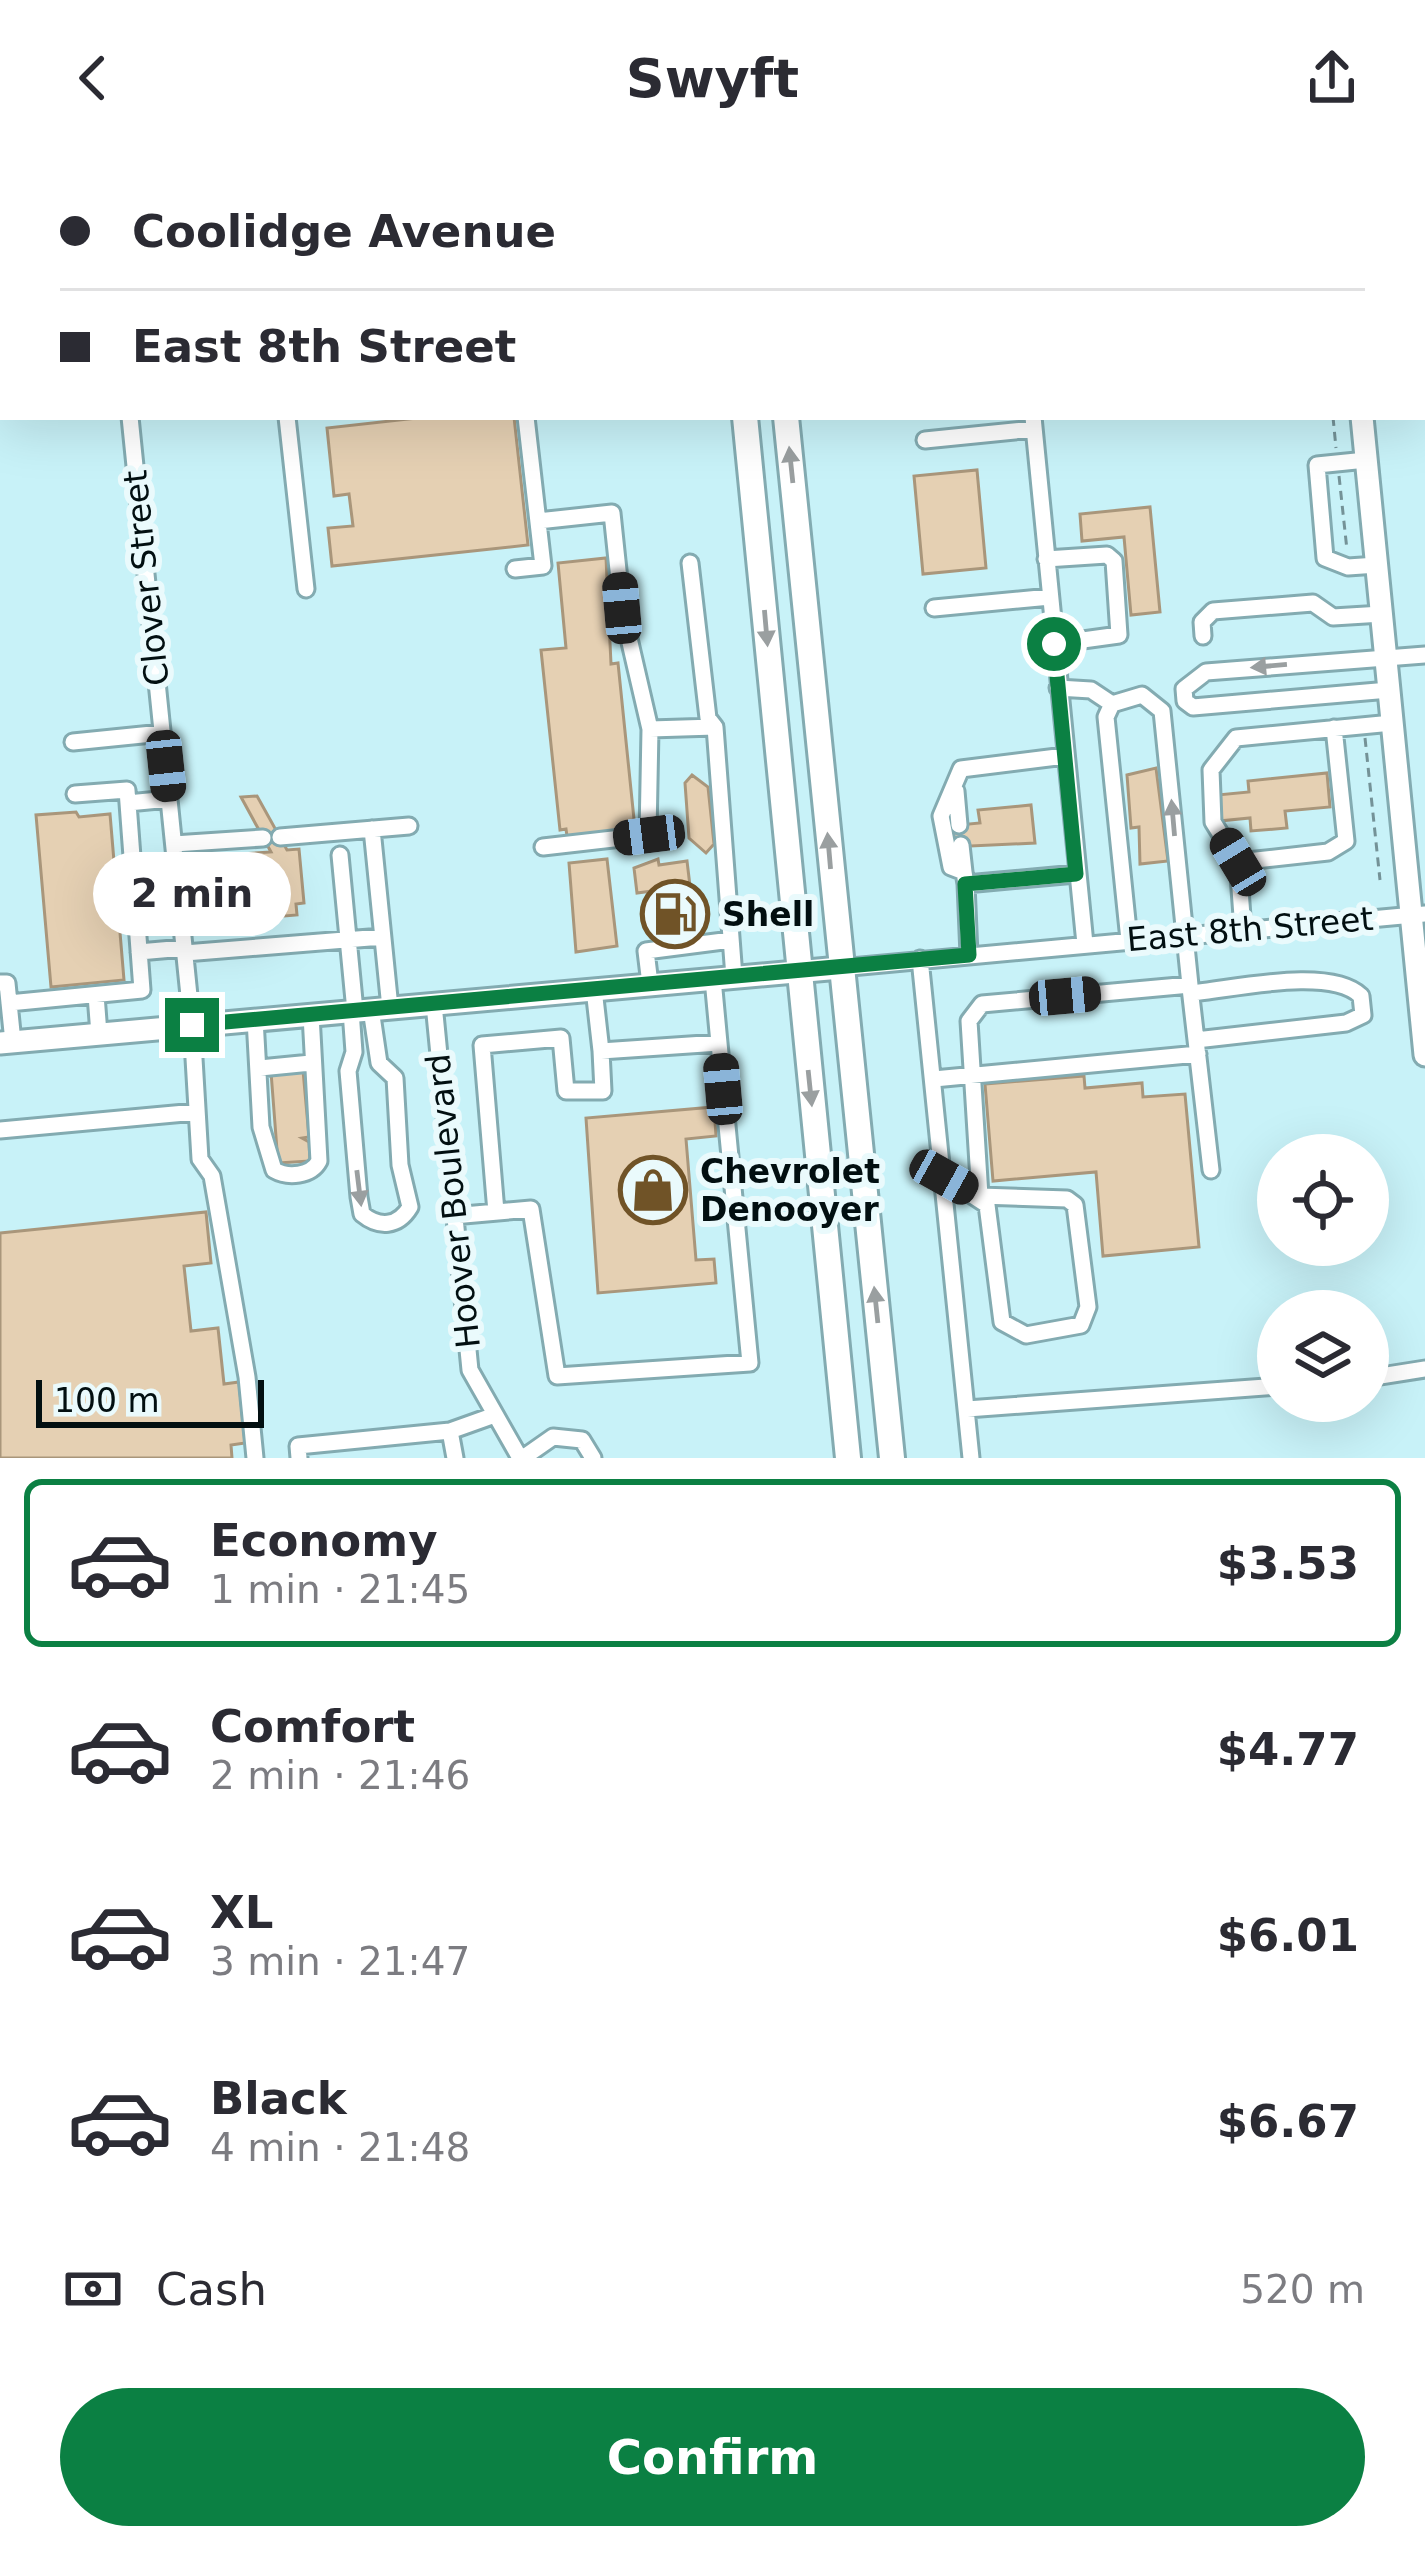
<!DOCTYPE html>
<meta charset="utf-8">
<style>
body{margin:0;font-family:"DejaVu Sans",sans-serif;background:#f2f2f3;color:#2b2b33;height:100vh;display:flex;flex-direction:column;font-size:45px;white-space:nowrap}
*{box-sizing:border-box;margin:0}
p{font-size:39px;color:#7c7c81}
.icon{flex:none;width:66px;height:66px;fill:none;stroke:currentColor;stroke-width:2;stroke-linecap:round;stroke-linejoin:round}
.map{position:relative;height:1302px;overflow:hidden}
.drawer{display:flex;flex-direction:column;background:#fff;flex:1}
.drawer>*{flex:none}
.top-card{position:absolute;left:0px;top:0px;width:1425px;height:264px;box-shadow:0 12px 48px #0002;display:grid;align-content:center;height:264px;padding:0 60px;background:#fff}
.tools{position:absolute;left:1257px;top:978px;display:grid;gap:24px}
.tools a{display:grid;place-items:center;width:132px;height:132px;border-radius:50%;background:#fff;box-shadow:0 12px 48px #0002;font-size:60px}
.scale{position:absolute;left:36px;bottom:30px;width:228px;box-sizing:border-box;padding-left:12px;border:6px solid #020f11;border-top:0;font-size:33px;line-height:42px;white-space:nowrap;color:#020f11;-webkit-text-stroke:9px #eafafc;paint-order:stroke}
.end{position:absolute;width:54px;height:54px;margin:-27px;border:15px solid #0b8043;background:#fff;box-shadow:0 0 0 6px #fff}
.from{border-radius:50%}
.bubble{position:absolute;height:84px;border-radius:42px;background:#fff;box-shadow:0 12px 48px #0002;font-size:39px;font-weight:700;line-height:84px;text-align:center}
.car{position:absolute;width:36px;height:72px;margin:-36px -18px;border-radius:15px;box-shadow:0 0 9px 3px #0007;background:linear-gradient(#222 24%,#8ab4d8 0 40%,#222 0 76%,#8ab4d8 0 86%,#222 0)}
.top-card b{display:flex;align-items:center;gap:42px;height:114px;font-size:45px}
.top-card b+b{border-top:3px solid #e1e1e2}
.top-card i{width:30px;height:30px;background:#2b2b33}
ul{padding:21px 0 0;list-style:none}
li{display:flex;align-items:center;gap:36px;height:168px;margin:0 24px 18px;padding:0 36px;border:6px solid transparent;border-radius:18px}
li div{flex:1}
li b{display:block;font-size:45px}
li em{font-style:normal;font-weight:700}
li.current{border-color:#0b8043}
li>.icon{width:108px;height:108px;stroke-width:1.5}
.pay{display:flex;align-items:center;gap:30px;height:132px;padding:0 60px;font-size:45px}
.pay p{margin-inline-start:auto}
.action{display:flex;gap:24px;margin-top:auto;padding:24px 60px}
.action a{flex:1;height:138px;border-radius:72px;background:#0b8043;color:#fff;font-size:48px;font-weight:700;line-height:138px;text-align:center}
header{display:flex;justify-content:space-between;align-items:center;height:156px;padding:0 60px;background:#fff;font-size:54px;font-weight:700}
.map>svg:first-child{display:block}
</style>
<header><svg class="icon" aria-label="back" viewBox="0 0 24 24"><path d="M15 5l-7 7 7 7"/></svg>Swyft<svg class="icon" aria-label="share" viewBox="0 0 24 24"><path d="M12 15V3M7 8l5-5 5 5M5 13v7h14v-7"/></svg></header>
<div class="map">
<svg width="1425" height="1302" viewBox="0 0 1425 1302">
<rect width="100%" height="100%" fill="#c8f2f8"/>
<!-- building -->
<path fill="#e5d0b3" stroke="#a9967b" stroke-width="3" d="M 426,261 L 514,261 L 528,389 L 332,410 L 328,372 L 353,370 L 349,338 L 334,340 L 327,272 Z
M 977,314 L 986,412 L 923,418 L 914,320 Z
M 1150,351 L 1160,456 L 1131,459 L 1124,381 L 1082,385 L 1080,358 Z
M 606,402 L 611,508 L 618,507 L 635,673 L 567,680 L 566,673 L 560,674 L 541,494 L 566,492 L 558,407 Z
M 1156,612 L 1168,705 L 1140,708 L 1139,671 L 1131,672 L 1127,619 Z
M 1327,617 L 1330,651 L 1285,655 L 1287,672 L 1251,675 L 1250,662 L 1219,665 L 1217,639 L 1249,636 L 1248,625 Z
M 692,619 L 708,631 L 714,688 L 706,697 L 689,682 L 685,627 Z
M 257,640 L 287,694 L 299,693 L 304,747 L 296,748 L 297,759 L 261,762 L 260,752 L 230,754 L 225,699 L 271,696 L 241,641 Z
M 1031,649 L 1035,687 L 950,691 L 948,670 L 980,667 L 978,654 Z
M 76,656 L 79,661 L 110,658 L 124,824 L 51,831 L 36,659 Z
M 607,703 L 617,790 L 576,796 L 569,707 Z
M 658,703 L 659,709 L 687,705 L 690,730 L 637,737 L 634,712 Z
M 690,730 L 697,784 L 662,789 L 655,735 Z
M 303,914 L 309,981 L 302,982 L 309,986 L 310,1005 L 278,1007 L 271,916 Z
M 1084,920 L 1085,932 L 1142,927 L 1143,941 L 1185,938 L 1199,1091 L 1103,1100 L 1096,1016 L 993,1025 L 985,928 Z
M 714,951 L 716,980 L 686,983 L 696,1104 L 714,1103 L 716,1127 L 598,1137 L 586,962 Z
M 206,1056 L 211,1107 L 184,1110 L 191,1175 L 218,1172 L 224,1228 L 239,1226 L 245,1287 L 231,1289 L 232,1302 L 0,1302 L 0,1077 Z"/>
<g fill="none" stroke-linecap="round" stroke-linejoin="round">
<!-- minor casing -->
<g stroke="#83abb1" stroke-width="21">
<path id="minor" d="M 103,0 L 103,3
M 155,0 L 155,3
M 296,0 L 296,3
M 346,0 L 347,3
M 1008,0 L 1008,3
M 1275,0 L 1275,3
M 1174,3 L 1184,0
M 1422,5 L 1425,2
M 1422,62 L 1425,66
M 1422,133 L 1425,137
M 130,261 L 192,869 L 200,1003 L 212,1020 L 247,1221 L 255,1302
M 287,261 L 306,433
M 1033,261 L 1085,788
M 925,284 L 1034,273
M 1366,304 L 1317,309 L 1325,402 L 1348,411 L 1377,409
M 538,365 L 612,357 L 622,452 L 650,573 L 648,679 L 543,691
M 1046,403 L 1107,399 L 1114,405 L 1119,479 L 1054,488
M 690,407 L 708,562 L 715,571 L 734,821
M 515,413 L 543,410 L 526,261
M 934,452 L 1050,441
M 1203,480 L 1202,466 L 1213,455 L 1313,447 L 1333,461 L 1382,458
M 1058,532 L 1091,534 L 1112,548
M 1389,534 L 1193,551 L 1185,545 L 1184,533 L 1206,516 L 1425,499
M 650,573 L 715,571
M 73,586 L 162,577
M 956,635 L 959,669
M 128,647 L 169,643
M 372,673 L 390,852
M 280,681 L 409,670
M 174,688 L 263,682
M 961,689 L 964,716
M 340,699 L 355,855
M 1238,706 L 1328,696 L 1346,685 L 1334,572
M 133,711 L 175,707
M 966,728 L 964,716 L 951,711 L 941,660 L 961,613 L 1065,600
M 1243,774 L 1238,706 L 1213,666 L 1211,614 L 1236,582 L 1392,567
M 139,796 L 184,792
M 185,797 L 382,781
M 969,799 L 966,728 L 1076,718
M 920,803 L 971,1302
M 840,812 L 1425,758
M 713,823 L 719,887
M 0,827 L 7,827 L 13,886
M 650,828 L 646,795 L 731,784
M 1190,832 L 1211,1014
M 1191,837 C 1234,833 1330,810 1361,840 L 1363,859 L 1346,867 L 1196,884
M 96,839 L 99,878
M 9,847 L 142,834 L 127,634 L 75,638
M 434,848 L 470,1214 L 520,1302
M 351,855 L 354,896 L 348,915 L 359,1041 L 362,1058 C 379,1072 398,1071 410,1051 L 400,1009 L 395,922 L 379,907 L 371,853
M 255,863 L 261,971 L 274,1014 C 288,1022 311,1020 319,1005 L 311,859
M 260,912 L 311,907
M 934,923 L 1198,898
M 0,974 L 196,956
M 944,1021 L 987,1049 L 1002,1166 L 1026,1179 L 1081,1169 L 1088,1151 L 1075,1049 L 1067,1043 L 980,1040 L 969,865 L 982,848 L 1190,829 L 1162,555 L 1142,539 L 1112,548 L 1106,561 L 1129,784
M 496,1056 L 482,889 L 561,882 L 566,935 L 603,935 L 601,895
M 453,1060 L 531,1053 L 557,1220 L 750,1207 L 719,887 L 601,895 L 594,833
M 1368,1222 L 1425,1213
M 967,1253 L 1278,1230
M 450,1275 L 455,1302
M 299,1302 L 298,1290 L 450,1275 L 492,1260
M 523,1302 L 553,1281 L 582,1284 L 593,1302"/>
</g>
<!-- major casing -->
<g stroke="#83abb1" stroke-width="27">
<path id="major" d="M 1336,0 L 1336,3
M 1362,261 L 1425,899
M 0,887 L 840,812"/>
</g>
<!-- highway casing -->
<g stroke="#83abb1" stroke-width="30">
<path id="highway" d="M 709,0 L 710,3
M 755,0 L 755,3
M 745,261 L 848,1302
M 786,261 L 892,1302"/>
</g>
<!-- path -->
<path stroke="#749297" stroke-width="3" stroke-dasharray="9 6" stroke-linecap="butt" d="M 1307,0 L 1307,3
M 1333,261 L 1336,292
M 1339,320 L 1347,394
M 1365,582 L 1380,724"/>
<!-- minor -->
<use href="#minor" stroke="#fff" stroke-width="15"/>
<!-- major -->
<use href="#major" stroke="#fff" stroke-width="21"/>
<!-- highway -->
<use href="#highway" stroke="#fff" stroke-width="24"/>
</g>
<!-- one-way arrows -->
<defs><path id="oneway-solid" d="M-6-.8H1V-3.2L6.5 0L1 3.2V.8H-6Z" transform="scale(3)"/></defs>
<g fill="#9a9fa0">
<use href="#oneway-solid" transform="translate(791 309) rotate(-96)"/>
<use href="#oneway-solid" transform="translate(766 472) rotate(85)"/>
<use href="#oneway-solid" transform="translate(1269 510) rotate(175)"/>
<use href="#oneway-solid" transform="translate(1173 662) rotate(-95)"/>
<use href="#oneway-solid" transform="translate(829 695) rotate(-95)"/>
<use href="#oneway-solid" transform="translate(810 932) rotate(84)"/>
<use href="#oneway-solid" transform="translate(359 1032) rotate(83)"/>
<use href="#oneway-solid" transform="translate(876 1149) rotate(-96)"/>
</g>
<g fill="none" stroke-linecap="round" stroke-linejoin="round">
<!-- route -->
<path stroke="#0b8043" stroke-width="15" d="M 192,869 L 969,799 L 965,728 L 1076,718 L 1054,488"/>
</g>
<!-- icons -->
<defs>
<g id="fuel-ring" transform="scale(3.45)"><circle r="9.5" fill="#eafafc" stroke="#705327" stroke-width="1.5"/><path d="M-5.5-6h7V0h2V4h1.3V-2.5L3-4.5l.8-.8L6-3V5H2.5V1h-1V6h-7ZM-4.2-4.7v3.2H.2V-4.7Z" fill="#705327"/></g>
<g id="shop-ring" transform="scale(3.45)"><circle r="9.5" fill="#eafafc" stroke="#705327" stroke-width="1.5"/><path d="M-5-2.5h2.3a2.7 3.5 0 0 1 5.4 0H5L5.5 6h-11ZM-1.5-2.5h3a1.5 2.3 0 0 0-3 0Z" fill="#705327"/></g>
</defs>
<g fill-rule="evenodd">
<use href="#fuel-ring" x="675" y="758"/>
<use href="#shop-ring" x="653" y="1034"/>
</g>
<g text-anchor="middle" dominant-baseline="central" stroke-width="12" stroke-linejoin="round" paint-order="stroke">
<!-- street labels -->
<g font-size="33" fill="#020f11" stroke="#eafafc">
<text transform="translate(146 422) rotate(-96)">Clover Street</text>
<text transform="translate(1250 773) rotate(-5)">East 8th Street</text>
<text transform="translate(453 1045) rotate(-96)">Hoover Boulevard</text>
</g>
<!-- poi labels -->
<g font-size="33" font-weight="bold" fill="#020f11" stroke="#eafafc" text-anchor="start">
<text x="722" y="758">Shell</text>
<text x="700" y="1015">Chevrolet<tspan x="700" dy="38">Denooyer</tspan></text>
</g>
</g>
</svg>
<div class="tools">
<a><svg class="icon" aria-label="locate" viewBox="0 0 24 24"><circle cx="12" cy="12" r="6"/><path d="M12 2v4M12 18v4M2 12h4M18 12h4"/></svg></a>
<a><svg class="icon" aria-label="layers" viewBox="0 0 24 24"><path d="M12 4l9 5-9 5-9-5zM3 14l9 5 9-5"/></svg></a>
</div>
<div class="scale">100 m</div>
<i class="end from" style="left:1054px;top:488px"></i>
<i class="end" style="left:192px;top:869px"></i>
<div class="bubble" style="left:93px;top:696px;width:198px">2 min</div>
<i class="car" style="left:622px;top:452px;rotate:355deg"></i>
<i class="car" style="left:166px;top:610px;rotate:174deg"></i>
<i class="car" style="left:649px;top:679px;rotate:263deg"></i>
<i class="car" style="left:1238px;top:706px;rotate:329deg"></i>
<i class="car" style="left:1065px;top:840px;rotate:85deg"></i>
<i class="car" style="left:723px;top:933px;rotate:355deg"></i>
<i class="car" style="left:944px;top:1021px;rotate:119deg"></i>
<div class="top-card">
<b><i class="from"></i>Coolidge Avenue</b>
<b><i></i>East 8th Street</b>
</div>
</div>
<section class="drawer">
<ul>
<li class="current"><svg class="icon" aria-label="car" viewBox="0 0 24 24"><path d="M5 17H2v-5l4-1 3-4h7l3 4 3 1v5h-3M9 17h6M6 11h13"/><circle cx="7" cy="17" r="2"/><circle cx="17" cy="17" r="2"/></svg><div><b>Economy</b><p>1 min · 21:45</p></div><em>$3.53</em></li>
<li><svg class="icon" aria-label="car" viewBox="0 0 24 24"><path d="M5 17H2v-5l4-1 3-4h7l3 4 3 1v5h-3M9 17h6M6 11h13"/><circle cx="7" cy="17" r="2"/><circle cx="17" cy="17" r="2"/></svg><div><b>Comfort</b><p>2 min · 21:46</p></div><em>$4.77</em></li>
<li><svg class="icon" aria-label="car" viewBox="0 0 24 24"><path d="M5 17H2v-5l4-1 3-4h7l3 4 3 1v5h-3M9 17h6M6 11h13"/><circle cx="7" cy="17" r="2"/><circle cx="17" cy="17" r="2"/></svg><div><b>XL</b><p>3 min · 21:47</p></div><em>$6.01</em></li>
<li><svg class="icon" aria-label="car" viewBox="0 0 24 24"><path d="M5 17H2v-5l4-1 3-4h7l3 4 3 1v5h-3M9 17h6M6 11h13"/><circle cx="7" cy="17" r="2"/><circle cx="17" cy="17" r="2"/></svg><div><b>Black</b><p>4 min · 21:48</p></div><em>$6.67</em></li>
</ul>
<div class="pay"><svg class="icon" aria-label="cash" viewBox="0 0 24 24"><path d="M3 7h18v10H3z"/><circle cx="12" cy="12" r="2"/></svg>Cash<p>520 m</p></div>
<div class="action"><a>Confirm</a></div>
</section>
